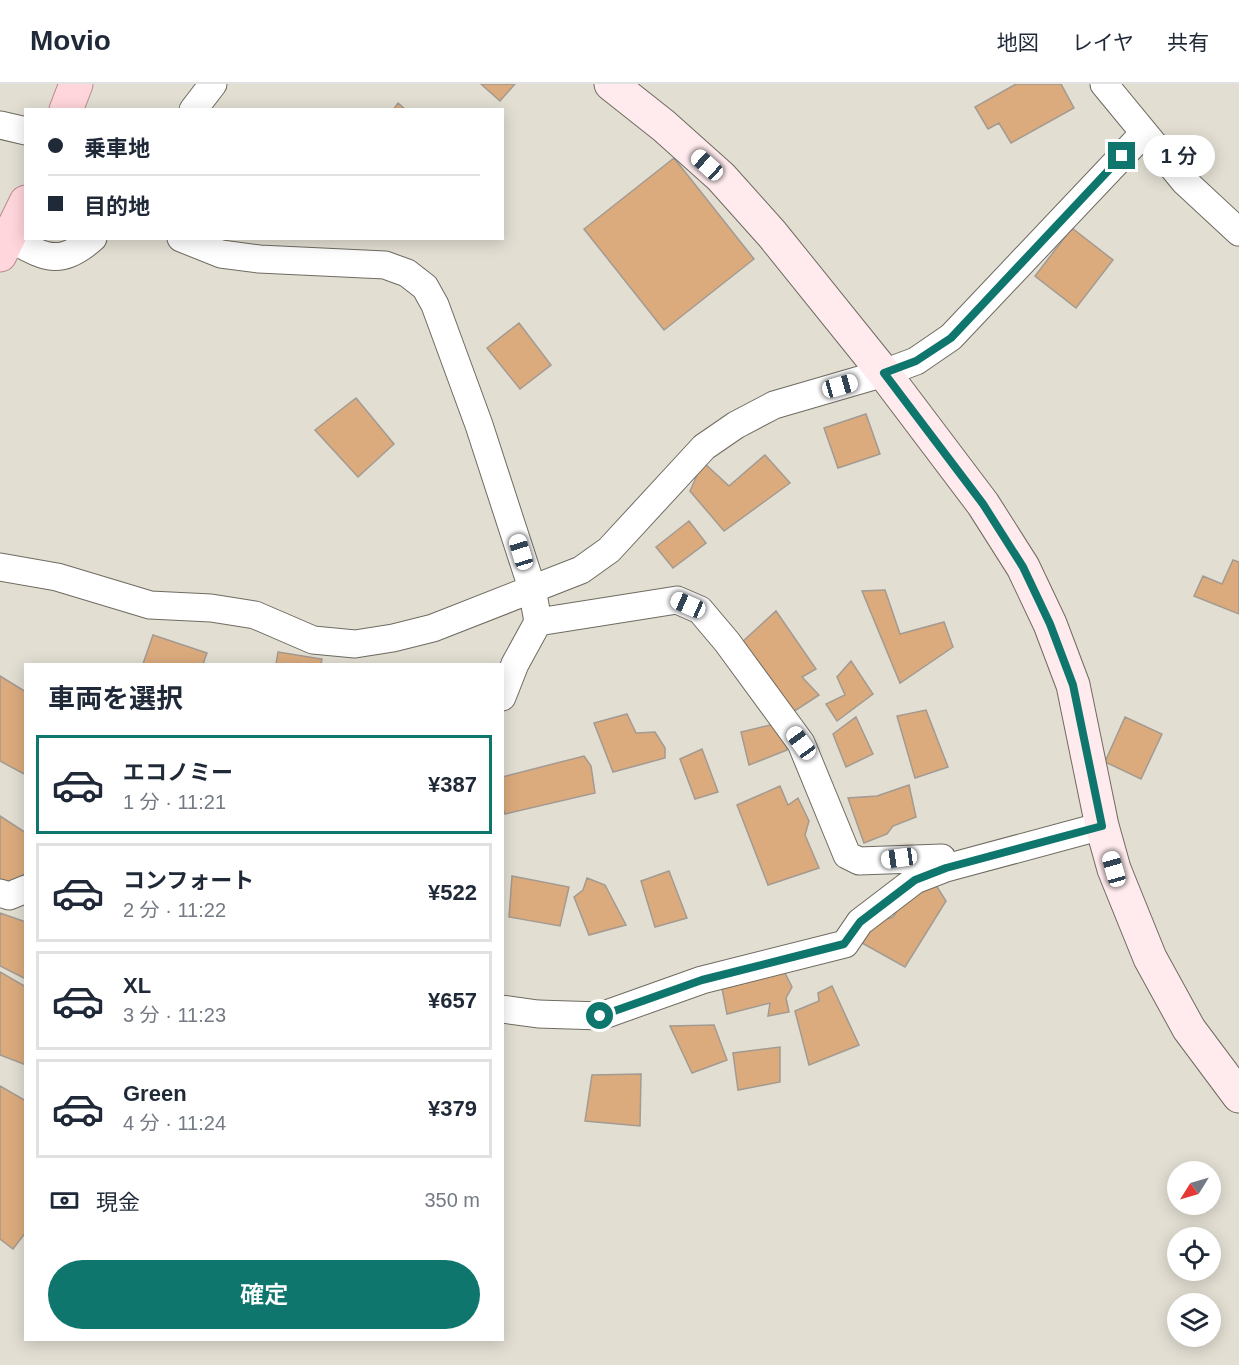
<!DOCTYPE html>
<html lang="ja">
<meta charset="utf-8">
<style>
body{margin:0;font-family:Arial,"Noto Sans JP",sans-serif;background:#f6f6f7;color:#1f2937;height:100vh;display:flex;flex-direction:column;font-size:22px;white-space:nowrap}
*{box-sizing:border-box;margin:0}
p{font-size:20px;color:#747a83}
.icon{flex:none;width:33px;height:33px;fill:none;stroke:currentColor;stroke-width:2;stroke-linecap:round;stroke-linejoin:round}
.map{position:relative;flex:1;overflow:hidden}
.panel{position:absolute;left:24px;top:579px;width:480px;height:678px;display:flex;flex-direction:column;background:#fff;border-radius:0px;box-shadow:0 3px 15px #0003}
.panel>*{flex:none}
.top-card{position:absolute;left:24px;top:24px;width:480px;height:132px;border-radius:0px;box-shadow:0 3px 15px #0003;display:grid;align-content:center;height:132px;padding:0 24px;background:#fff}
.needle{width:39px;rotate:233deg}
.tools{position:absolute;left:1167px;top:1077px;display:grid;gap:12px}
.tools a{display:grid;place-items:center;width:54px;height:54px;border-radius:50%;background:#fff;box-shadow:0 3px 15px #0003;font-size:30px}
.end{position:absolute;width:27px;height:27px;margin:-14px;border:8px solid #0f766e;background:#fff;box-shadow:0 0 0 3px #fff}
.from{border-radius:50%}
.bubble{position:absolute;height:42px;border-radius:21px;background:#fff;box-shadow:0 3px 15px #0003;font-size:20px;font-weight:600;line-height:42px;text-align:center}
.car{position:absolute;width:18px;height:36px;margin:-18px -9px;border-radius:8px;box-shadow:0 0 4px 2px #0007;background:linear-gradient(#fff 24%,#345 0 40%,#fff 0 76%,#345 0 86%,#fff 0)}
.top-card b{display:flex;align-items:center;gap:21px;height:57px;font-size:22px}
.top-card b+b{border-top:2px solid #e0e1e3}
.top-card i{width:15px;height:15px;background:#1f2937}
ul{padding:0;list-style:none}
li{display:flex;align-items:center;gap:18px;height:99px;margin:0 12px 9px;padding:0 12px;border:3px solid #e0e1e3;border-radius:0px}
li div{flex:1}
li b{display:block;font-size:22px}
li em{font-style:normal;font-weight:600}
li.selected{border-color:#0f766e}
li>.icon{width:54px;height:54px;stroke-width:1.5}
h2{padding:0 24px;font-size:27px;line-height:72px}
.pay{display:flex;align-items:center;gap:15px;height:66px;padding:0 24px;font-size:22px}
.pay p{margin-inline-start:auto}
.primary-button{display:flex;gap:12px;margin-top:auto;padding:12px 24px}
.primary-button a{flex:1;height:69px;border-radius:36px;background:#0f766e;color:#fff;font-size:24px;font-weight:600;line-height:69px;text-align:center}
header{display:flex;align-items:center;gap:36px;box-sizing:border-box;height:84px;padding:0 30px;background:#fff;border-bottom:2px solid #e0e1e3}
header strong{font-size:28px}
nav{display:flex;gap:33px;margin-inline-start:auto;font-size:21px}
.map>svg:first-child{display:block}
</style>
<header>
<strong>Movio</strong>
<nav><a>地図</a><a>レイヤ</a><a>共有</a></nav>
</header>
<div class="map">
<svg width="1239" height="1281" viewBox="0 0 1239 1281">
<rect width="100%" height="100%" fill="#e2ded2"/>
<!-- building -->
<path fill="#dbab7d" stroke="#a39a91" stroke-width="1.5" d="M 481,0 L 515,0 L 500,17 Z
M 1016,0 L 1061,0 L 1074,24 L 1011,59 L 999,39 L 988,45 L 975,23 Z
M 398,19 L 406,26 L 393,26 Z
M 674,74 L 754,175 L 664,246 L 584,145 Z
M 1072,144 L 1113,176 L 1076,224 L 1035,192 Z
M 519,239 L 551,281 L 520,305 L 487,264 Z
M 356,314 L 394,360 L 358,393 L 315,346 Z
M 866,330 L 880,370 L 838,384 L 824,344 Z
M 765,371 L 790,399 L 724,447 L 690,407 L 703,378 L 729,402 Z
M 689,437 L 706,459 L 673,484 L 656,463 Z
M 1233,476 L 1239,478 L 1239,530 L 1194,512 L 1203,492 L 1222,500 Z
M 885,506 L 900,550 L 944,538 L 953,563 L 900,599 L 862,507 Z
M 776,527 L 816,585 L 802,593 L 819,611 L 793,628 L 741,559 Z
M 153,551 L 207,569 L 203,580 L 143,580 Z
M 278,568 L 322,575 L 321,580 L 276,580 Z
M 851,577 L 873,610 L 837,637 L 826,620 L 845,611 L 837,593 Z
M 0,592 L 26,608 L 26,691 L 0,677 Z
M 926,626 L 948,683 L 915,694 L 897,632 Z
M 627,630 L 636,649 L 655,648 L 665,664 L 665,674 L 613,688 L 594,639 Z
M 856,633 L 873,670 L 846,683 L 833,650 Z
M 1125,633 L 1162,650 L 1141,695 L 1105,678 Z
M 783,638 L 787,666 L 749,681 L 741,648 Z
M 702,665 L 718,708 L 695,715 L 680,675 Z
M 584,672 L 591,682 L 595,709 L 505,730 L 502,722 L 502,693 Z
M 909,701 L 916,733 L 893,742 L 887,750 L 864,759 L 848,714 L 877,712 Z
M 780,702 L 788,721 L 798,714 L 809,737 L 805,751 L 819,784 L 768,801 L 737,721 Z
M 0,732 L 26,749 L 26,788 L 7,805 L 0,802 Z
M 669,787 L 687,834 L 655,843 L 641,797 Z
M 512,792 L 569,803 L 560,842 L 509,833 Z
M 587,794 L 605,801 L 626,841 L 589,851 L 574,813 L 583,806 Z
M 934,798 L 946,817 L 905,883 L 855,855 L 872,839 L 893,833 L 913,802 Z
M 0,829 L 26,838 L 26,895 L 0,882 Z
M 783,885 L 792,903 L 786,914 L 789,928 L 768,932 L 770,919 L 727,930 L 721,899 Z
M 0,888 L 26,903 L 26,981 L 0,971 Z
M 832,902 L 859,961 L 809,981 L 795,927 L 819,917 L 818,909 Z
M 714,941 L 727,976 L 692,989 L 670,942 Z
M 780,963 L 780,998 L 738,1006 L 733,969 Z
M 641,990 L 640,1042 L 585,1037 L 592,991 Z
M 0,1002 L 26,1017 L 26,1148 L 13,1165 L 0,1155 Z"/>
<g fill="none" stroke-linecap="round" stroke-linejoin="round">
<!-- street casing -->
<g stroke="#6f6b61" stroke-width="29">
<path id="street" d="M 1104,0 L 1184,97 L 1239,148
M 193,26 L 213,0
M 0,41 L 26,47
M 9,154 C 45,173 59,184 93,154
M 181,154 L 221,170 L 259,175 L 385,181 L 407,189 L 425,203 L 435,221 L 479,341 L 532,504 L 538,538 L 515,580 L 502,613
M 0,483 L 57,493 L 150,521 L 211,524 L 255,531 L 313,556 L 355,560 L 393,554 L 433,544 L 581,486 L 609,466 L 704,363 L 736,341 L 774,321 L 884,289 L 916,277 L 951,253 L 1144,49
M 538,538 L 677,516 L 700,526 L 727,558 L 801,659 L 847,771 L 859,777 L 942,774 L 946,784 L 1102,742
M 0,809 L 9,812 L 26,805
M 502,925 L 538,930 L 601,932 L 702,896 L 845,860 L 860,838 L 915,796 L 946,784"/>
</g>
<!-- secondary casing -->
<g stroke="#6f6b61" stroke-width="35">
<path id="secondary" d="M 611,0 L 664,42 L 721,93 L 772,150 L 884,289 L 983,420 L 1023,483 L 1050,540 L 1073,601 L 1102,742 L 1114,785 L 1150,874 L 1189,945 L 1239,1012"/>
</g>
<!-- primary casing -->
<g stroke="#b88b8f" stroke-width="35">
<path id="primary" d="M 66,26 L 76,0
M 0,171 L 26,118"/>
</g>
<!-- street -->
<use href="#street" stroke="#fff" stroke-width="27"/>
<!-- secondary -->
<use href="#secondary" stroke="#ffebed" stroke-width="33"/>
<!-- primary -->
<use href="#primary" stroke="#ffd6db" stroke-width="33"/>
</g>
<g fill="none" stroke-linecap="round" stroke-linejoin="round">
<!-- route -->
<path stroke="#0f766e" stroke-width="8" d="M 600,932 L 702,896 L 844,860 L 860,838 L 915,796 L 946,784 L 1102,742 L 1073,601 L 1050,540 L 1023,483 L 983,420 L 884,289 L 916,277 L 951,254 L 1122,72"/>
</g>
</svg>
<div class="tools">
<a><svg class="needle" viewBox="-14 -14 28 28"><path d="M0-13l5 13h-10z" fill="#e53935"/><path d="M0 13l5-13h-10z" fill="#747a83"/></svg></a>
<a><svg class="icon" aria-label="locate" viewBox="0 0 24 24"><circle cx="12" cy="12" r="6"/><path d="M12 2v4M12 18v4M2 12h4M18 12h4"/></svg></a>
<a><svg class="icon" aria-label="layers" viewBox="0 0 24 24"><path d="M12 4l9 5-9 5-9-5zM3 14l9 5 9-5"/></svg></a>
</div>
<i class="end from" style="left:600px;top:932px"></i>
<i class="end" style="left:1122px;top:72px"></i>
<div class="bubble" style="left:1143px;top:51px;width:72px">1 分</div>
<i class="car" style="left:707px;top:81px;rotate:312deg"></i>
<i class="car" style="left:840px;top:302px;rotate:74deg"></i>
<i class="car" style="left:521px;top:468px;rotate:343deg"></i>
<i class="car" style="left:688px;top:521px;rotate:294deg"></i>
<i class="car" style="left:801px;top:659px;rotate:324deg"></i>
<i class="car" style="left:899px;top:774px;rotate:262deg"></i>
<i class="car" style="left:1114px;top:785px;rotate:344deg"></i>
<div class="top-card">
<b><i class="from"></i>乗車地</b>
<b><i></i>目的地</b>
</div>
<section class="panel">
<h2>車両を選択</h2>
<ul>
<li class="selected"><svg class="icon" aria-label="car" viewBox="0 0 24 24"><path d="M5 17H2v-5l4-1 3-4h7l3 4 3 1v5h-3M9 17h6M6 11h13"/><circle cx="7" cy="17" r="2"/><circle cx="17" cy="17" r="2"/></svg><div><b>エコノミー</b><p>1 分 · 11:21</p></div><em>¥387</em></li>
<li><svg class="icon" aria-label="car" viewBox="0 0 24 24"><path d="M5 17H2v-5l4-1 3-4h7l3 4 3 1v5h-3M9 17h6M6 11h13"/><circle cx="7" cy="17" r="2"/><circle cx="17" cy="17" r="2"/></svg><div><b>コンフォート</b><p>2 分 · 11:22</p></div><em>¥522</em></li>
<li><svg class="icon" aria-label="car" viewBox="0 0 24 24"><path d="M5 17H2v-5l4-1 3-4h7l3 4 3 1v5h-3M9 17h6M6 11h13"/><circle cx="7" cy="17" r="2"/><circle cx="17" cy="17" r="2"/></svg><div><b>XL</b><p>3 分 · 11:23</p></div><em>¥657</em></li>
<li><svg class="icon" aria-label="car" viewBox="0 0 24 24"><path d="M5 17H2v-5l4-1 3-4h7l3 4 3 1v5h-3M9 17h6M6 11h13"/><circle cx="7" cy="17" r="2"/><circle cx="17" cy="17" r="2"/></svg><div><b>Green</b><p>4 分 · 11:24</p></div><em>¥379</em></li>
</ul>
<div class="pay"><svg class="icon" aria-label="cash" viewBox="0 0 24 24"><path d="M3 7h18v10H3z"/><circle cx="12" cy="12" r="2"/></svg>現金<p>350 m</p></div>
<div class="primary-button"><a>確定</a></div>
</section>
</div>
